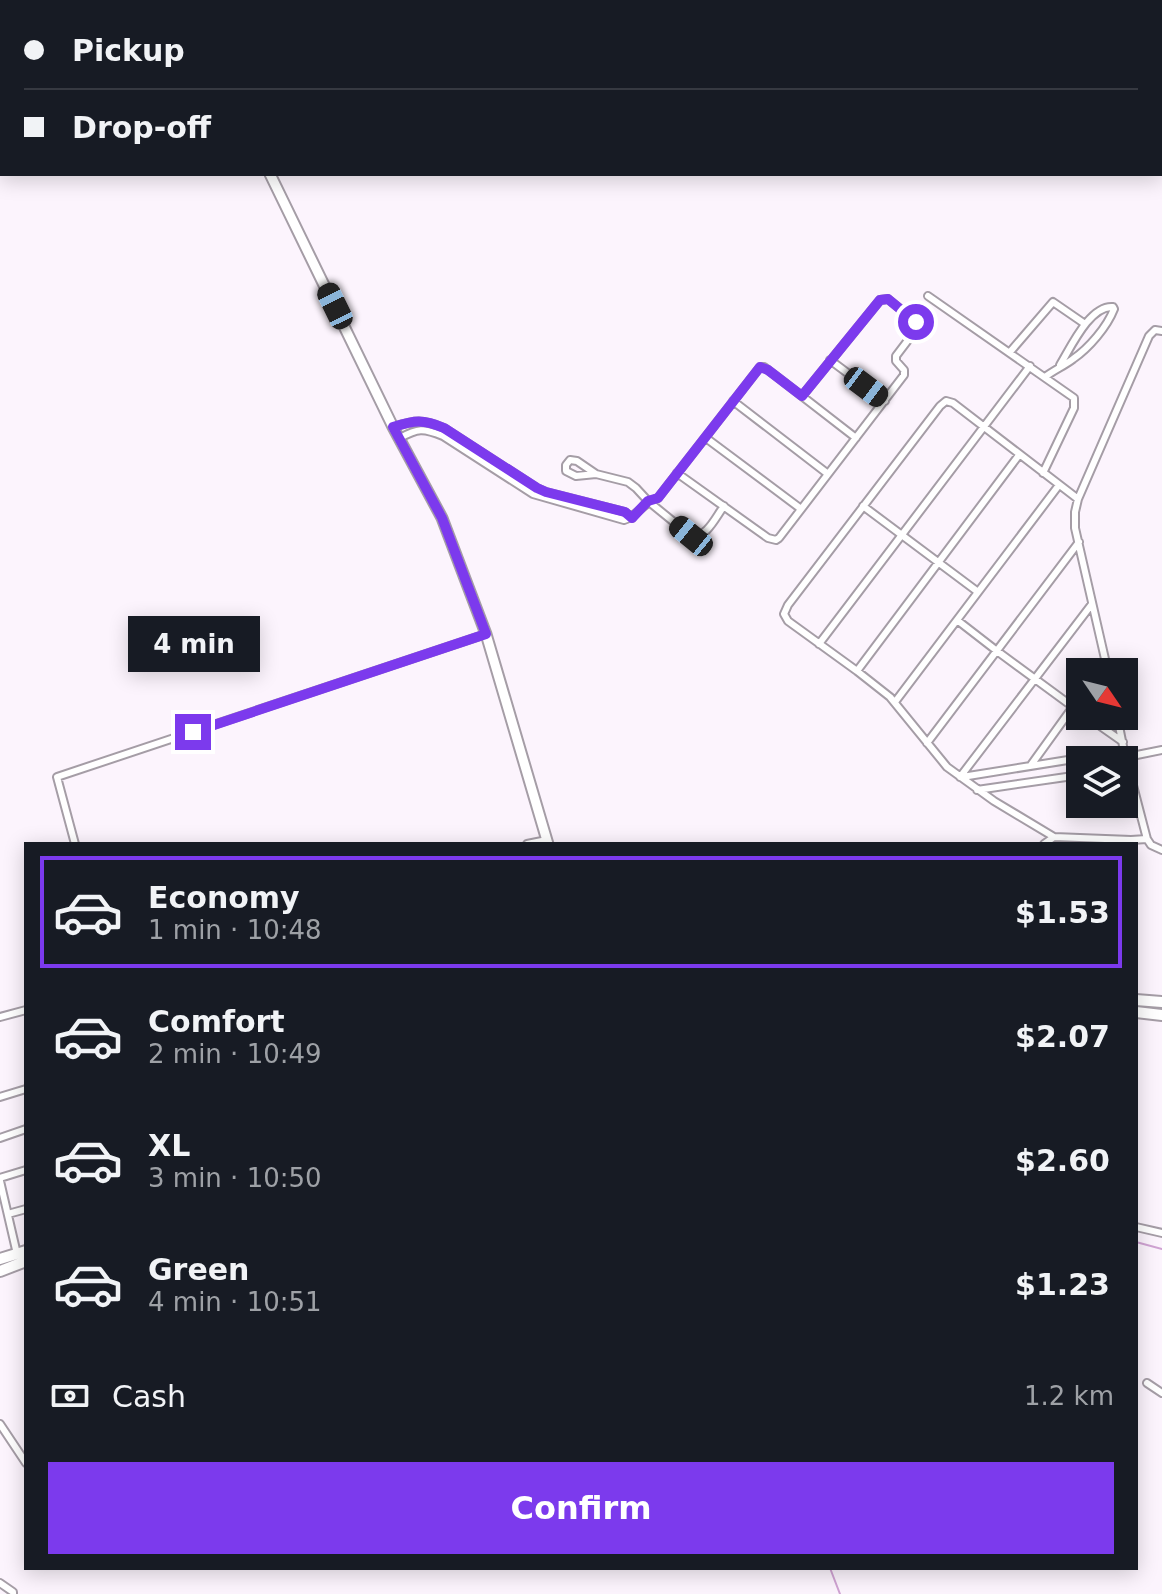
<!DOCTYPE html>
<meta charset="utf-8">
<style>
body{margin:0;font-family:"DejaVu Sans",sans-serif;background:#20242c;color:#f1f3f6;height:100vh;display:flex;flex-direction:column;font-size:30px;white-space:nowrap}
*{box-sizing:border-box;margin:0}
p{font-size:26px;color:#9ea1a6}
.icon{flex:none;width:44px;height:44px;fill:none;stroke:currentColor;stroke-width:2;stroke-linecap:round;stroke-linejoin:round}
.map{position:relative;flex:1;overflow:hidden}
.sheet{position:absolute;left:24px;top:842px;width:1114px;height:728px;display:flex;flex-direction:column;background:#171b24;border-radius:0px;box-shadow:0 4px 20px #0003}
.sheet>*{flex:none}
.guide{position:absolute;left:0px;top:0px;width:1162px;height:176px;box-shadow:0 4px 20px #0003;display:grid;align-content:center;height:176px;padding:0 24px;background:#171b24}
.needle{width:52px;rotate:125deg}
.tools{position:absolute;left:1066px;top:658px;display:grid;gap:16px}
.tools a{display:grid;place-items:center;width:72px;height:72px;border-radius:0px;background:#171b24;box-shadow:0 4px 20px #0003;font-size:40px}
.end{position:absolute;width:36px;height:36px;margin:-18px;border:10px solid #7c3aed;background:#fff;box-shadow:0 0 0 4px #fff}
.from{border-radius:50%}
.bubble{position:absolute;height:56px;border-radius:0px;background:#171b24;box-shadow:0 4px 20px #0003;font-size:26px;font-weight:600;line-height:56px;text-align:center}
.car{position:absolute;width:24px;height:48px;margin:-24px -12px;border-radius:10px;box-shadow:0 0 6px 2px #0007;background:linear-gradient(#222 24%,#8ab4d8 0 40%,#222 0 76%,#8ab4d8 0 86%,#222 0)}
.guide b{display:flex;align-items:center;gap:28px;height:76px;font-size:30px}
.guide b+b{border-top:2px solid #363941}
.guide i{width:20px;height:20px;background:#f1f3f6}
ul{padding:14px 0 0;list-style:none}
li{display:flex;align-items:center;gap:24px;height:112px;margin:0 16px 12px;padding:0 8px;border:4px solid transparent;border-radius:0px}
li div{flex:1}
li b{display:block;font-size:30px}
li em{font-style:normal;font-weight:600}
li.current{border-color:#7c3aed}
li>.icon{width:72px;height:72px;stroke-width:1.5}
.pay{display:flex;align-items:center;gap:20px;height:88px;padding:0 24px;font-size:30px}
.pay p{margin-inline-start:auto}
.action{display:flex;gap:16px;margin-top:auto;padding:16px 24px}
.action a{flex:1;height:92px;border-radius:0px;background:#7c3aed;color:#fff;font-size:32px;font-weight:600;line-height:92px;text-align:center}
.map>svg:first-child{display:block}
</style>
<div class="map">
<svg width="1162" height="1594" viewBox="0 0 1162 1594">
<rect width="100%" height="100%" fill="#fcf4fd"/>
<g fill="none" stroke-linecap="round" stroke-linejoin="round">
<!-- stream -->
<path stroke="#d0a3d3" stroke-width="2" d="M 1136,1242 L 1162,1249
M 830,1568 L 840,1594"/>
<!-- minor casing -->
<g stroke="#a59da6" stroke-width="10">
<path id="minor" d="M 928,296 L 1074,398 L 1074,408 L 1043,473
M 1010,352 L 1053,302 L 1085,324
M 830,360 L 885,401
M 1045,377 C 1054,370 1064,366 1073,359 C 1089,348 1107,327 1114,309 L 1113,307 C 1090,305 1071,347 1060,365
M 733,401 L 828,474
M 393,427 C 415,420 423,419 444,428 L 537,488 L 546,492 L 625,512 L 632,518
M 400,438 C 418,428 423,428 443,436 L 533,494 L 624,520 C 638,516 642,503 658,498 L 760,367 L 764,367 L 776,376 L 856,438
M 706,438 L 801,509
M 677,473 L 768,538 L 776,540 L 779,538 L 904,375 L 904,370 L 896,361 L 896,356 L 915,331 L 916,322 L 888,299 L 880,300 L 802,396
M 596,474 L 577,461 L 570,460 L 566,465 L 566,471 L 576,476 L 596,474 L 628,482 L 636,488 L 648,501 L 691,536 C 707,538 715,518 724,506
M 863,506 L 978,592
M 957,620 L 997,651 L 1080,712
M 819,644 L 1030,366
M 857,671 L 1019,455
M 1108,672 L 1075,528 L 1075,512 L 1078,499 L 1149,336 L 1155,330 L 1162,331
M 895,702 L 1059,485
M 1086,716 L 1123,742
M 1117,716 L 1124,751 L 1147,839
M 927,743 L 1079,542
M 1127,757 L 1162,750
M 1031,765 L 1080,697
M 960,777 L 1092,604
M 962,777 L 1124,751
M 977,790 L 1080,775
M 1054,837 L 994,801 L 947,767 L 890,697 L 857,671 L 788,621 L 784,614 L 788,605 L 940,406 L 946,401 L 953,403 L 1078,499
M 75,844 L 57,777 L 486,634
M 527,844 L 547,840
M 1044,844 L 1054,837 L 1131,840 L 1147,839 L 1151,845 L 1162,850
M 0,1017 L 26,1010
M 0,1097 L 26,1089
M 0,1138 L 26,1129
M 0,1178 L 26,1170
M 0,1181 L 17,1254
M 8,1214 L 26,1209
M 1136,1227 L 1162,1233
M 1147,1383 L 1162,1393
M 0,1424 L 26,1463
M 0,1583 L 13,1592 L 13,1594"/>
</g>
<!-- secondary casing -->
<g stroke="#a59da6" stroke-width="13">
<path id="secondary" d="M 221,2 L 221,0
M 270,174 L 393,427 L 442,518 L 486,634 L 548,844"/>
</g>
<!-- trunk casing -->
<g stroke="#a59da6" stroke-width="14">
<path id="trunk" d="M 1136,1000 L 1162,1002
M 1136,1012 L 1162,1015
M 0,1259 L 26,1251
M 0,1271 L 26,1261"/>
</g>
<!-- minor -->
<use href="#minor" stroke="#fff" stroke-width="6"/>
<!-- secondary -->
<use href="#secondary" stroke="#fff" stroke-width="9"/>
<!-- trunk -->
<use href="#trunk" stroke="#fff" stroke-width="10"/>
</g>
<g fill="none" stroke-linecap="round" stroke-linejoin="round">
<!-- route -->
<path stroke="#7c3aed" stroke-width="10" d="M 193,732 L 486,634 L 442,518 L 393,427 C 415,420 423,419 444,428 L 537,488 L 546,492 L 625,512 L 632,518 L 648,501 L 658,498 L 760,367 L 768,370 L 802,396 L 880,300 L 888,299 L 916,322"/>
</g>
</svg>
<div class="tools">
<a><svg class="needle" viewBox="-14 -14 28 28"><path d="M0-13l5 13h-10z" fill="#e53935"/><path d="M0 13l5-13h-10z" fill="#9ea1a6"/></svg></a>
<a><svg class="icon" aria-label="layers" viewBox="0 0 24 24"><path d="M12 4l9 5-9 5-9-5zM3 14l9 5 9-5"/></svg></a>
</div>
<i class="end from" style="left:916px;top:322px"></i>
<i class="end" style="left:193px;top:732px"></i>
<div class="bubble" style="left:128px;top:616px;width:132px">4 min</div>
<i class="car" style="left:335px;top:306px;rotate:334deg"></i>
<i class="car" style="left:866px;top:387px;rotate:127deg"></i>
<i class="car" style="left:691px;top:536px;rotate:309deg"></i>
<div class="guide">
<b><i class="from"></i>Pickup</b>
<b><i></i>Drop-off</b>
</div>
<section class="sheet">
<ul>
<li class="current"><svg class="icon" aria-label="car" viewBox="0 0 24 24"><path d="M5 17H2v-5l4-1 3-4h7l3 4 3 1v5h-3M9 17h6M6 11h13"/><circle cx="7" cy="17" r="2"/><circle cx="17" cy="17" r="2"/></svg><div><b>Economy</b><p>1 min · 10:48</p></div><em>$1.53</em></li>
<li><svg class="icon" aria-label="car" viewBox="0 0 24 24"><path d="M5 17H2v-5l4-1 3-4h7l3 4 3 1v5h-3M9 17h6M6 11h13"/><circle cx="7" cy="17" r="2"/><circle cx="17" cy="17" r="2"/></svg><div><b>Comfort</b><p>2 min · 10:49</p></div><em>$2.07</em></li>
<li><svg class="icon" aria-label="car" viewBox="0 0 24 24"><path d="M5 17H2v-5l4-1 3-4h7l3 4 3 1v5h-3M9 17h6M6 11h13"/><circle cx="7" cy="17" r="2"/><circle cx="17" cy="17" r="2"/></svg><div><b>XL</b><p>3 min · 10:50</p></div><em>$2.60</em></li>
<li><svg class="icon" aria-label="car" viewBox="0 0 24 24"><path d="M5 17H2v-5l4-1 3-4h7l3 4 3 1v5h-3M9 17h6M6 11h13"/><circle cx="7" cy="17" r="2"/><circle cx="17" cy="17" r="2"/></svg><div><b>Green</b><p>4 min · 10:51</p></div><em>$1.23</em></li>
</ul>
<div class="pay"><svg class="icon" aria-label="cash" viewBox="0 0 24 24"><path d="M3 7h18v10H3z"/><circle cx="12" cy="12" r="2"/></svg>Cash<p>1.2 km</p></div>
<div class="action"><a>Confirm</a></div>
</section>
</div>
